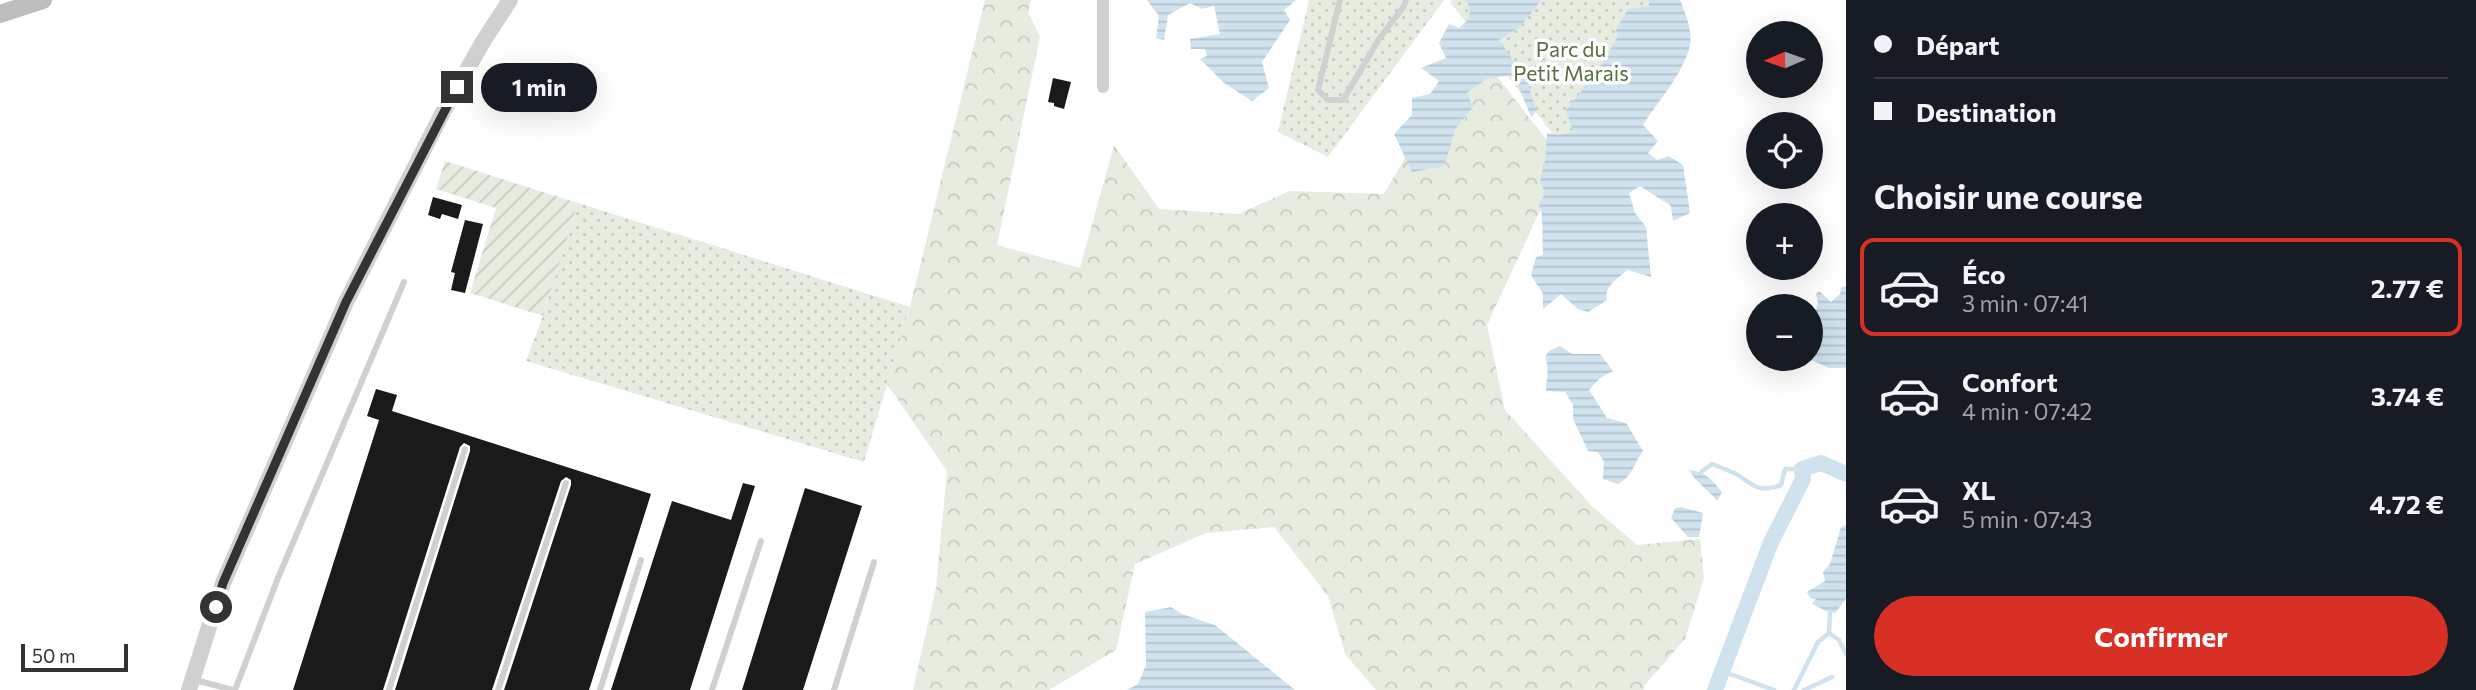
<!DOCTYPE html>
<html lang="fr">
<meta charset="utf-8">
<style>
body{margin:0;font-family:Commissioner,sans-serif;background:#242831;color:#f1f3f6;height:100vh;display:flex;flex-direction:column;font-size:26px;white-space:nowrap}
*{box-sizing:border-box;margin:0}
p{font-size:23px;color:#9ea1a6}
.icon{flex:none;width:38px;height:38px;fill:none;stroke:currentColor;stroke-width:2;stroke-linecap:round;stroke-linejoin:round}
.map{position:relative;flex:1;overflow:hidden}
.side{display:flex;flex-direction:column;background:#171b24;width:630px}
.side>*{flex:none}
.banner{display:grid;align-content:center;height:154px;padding:0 28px;background:#171b24}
.needle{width:46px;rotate:268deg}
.controls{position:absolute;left:1746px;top:21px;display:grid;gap:14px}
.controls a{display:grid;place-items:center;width:77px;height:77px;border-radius:50%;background:#171b24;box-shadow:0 7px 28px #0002;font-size:35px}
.scale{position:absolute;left:21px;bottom:18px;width:107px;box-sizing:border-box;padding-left:7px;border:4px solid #333;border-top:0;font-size:19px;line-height:24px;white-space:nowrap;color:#333;-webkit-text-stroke:5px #fff;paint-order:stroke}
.end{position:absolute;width:32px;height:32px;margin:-16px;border:9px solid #333;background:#fff;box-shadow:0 0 0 4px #fff}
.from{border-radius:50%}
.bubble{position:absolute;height:49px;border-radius:24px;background:#171b24;box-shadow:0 7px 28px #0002;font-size:23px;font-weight:700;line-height:49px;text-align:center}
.banner b{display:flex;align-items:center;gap:24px;height:66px;font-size:26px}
.banner b+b{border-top:2px solid #363941}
.banner i{width:18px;height:18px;background:#f1f3f6}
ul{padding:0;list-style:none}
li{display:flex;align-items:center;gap:21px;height:98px;margin:0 14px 10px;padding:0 14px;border:4px solid transparent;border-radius:14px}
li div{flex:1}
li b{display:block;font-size:26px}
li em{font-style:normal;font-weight:700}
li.current{border-color:#d93025}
li>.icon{width:63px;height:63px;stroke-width:1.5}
h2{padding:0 28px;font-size:32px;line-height:84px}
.primary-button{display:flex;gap:14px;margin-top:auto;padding:14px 28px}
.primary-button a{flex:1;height:80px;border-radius:42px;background:#d93025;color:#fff;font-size:28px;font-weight:700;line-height:80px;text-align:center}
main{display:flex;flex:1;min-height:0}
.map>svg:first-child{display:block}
</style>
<main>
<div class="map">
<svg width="1846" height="690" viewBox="0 0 1846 690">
<defs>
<pattern id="grass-dots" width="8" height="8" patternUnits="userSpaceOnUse" patternTransform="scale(1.75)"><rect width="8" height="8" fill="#e6ecdf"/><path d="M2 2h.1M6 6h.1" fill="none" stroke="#c6cbc0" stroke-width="1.8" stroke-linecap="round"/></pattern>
<pattern id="forest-crowns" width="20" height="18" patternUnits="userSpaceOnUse" patternTransform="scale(1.75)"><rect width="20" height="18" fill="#e6ecdf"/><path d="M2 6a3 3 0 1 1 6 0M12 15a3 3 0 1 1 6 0" fill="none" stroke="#c6cbc0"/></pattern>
<pattern id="garden-furrows" width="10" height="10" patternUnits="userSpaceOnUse" patternTransform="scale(1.75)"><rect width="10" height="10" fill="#e6ecdf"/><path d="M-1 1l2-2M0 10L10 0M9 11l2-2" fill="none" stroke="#c6cbc0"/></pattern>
<pattern id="water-rules" width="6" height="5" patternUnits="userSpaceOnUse" patternTransform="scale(1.75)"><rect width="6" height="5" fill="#cfe2ee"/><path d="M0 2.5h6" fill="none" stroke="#b2c2cd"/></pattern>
</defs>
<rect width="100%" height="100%" fill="#fff"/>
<!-- grass -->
<path fill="url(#grass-dots)" d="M 1309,0 L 1444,0 L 1328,157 L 1278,132 Z
M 1452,0 L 1660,0 L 1588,179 L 1450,2 Z
M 578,203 L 910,307 L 864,462 L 526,361 L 543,316 Z"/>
<!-- forest -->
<path fill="url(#forest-crowns)" d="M 985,0 L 1031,0 L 1028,12 L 1040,37 L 997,245 L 1080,268 L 1114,145 L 1159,209 L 1238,214 L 1290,191 L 1384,194 L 1471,43 L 1563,161 L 1487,325 L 1505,410 L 1593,507 L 1637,545 L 1700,539 L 1704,578 L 1685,639 L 1644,686 L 1644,690 L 1376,690 L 1345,654 L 1328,596 L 1274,527 L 1206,533 L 1135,564 L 1116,650 L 1049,690 L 913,690 L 936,588 L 947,471 L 887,384 L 910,307 Z"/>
<!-- garden -->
<path fill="url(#garden-furrows)" d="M 445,161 L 578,203 L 543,316 L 470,293 L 496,208 L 436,189 Z"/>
<!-- water -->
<path fill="url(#water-rules)" d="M 1147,0 L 1296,0 L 1284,10 L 1290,20 L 1262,62 L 1269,88 L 1252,101 L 1224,83 L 1200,59 L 1207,56 L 1205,49 L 1191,49 L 1190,39 L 1220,34 L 1214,6 L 1202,9 L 1190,3 L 1168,15 L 1164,40 L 1156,38 L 1159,16 Z
M 1465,0 L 1541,0 L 1521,26 L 1499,40 L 1528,82 L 1536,112 L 1531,117 L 1514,75 L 1488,78 L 1467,93 L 1473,107 L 1456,128 L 1444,166 L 1412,172 L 1394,134 L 1412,115 L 1412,98 L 1430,94 L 1439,81 L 1421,68 L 1446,58 L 1439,43 L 1449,24 L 1459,28 L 1470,18 L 1469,6 Z
M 1649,0 L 1680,0 C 1686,15 1694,33 1689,49 C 1681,77 1658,101 1643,125 L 1658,141 L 1648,153 L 1657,160 L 1669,156 L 1683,165 L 1690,213 L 1673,221 L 1671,206 L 1640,186 L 1629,193 L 1635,213 L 1646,227 L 1651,277 L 1628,270 C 1618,278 1604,286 1607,300 L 1588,312 L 1578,309 L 1561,294 L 1543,309 L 1543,294 L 1531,275 L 1536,257 L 1543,255 L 1542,214 L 1539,206 L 1545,193 L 1540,181 L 1545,161 L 1547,133 L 1558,135 L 1573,132 L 1566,110 L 1595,75 L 1618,36 L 1616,30 L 1628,9 L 1649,6 Z
M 1846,286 L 1846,368 L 1829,368 L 1809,359 L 1811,359 L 1811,327 L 1818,303 L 1816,294 L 1819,291 L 1831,302 L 1840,294 L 1841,287 Z
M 1560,346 L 1572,354 L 1600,354 L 1613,371 L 1600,378 L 1589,390 L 1607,418 L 1626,423 L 1643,451 C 1633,465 1633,476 1618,484 L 1603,479 L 1604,462 L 1598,452 L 1588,451 L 1573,419 L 1573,405 L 1565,392 L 1546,391 C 1546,379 1550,369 1545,357 L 1549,351 Z
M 1689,470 C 1706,472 1712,480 1722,492 L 1717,501 C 1708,489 1696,483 1689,470 Z
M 1681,507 L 1703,513 L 1699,537 L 1688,537 L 1671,518 L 1675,508 Z
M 1846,525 L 1846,599 L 1835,613 L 1826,611 L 1812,604 L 1816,599 L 1810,598 L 1807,592 L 1825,581 L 1823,572 L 1830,564 L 1841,527 Z
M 1171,607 L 1182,614 L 1215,625 L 1295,690 L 1127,690 L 1138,684 L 1146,665 L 1145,612 Z"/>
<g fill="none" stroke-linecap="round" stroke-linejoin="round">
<!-- stream -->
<path stroke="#cfe2ee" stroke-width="4.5" d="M 1701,472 L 1712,464 C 1720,467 1727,470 1734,473 C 1755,484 1755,494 1781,485 L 1785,469 L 1802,469
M 1830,612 L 1829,633 L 1839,640 L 1846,654
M 1722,671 L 1774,690
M 1794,690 L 1818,642 L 1829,633
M 1804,690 L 1832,677"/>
<!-- canal -->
<path stroke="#cfe2ee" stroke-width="16" d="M 1715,690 L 1771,542 L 1803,479 L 1802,469 L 1821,463 L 1846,474"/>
</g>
<!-- building -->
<path fill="#1a1a1a" d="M 1053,78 L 1071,82 L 1064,109 L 1054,106 L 1054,103 L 1048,102 Z
M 433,197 L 462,205 L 458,219 L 442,214 L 440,219 L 428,215 Z
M 465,220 L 483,224 L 465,293 L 451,290 L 455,273 L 451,272 Z
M 376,389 L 397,395 L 392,411 L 651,494 L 589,690 L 504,690 L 571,485 L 571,480 L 566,477 L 561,481 L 492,690 L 395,690 L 470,451 L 470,446 L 464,443 L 460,447 L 383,690 L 293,690 L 379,420 L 367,416 Z
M 743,483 L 755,486 L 690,690 L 611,690 L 672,501 L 731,520 Z
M 805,488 L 862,506 L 803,690 L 742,690 Z"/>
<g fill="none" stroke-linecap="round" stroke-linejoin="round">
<!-- service -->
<path stroke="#d0d0d0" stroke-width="6" d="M 1340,0 L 1318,90 L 1328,100 L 1343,100 L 1379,39 L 1404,6 L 1406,0
M 195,680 L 233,690
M 235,690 L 278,578 L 404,282
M 389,690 L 465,449
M 498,690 L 566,483
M 600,690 L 641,560
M 712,690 L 761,541
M 834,690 L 874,562"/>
<!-- minor -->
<path stroke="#d0d0d0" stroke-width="12" d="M 1103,0 L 1103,87"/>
<!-- tertiary -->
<path stroke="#d0d0d0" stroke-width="16" d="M 189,690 L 223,583 L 346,302 L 444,110 L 484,40 L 510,0"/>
<!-- secondary -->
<path stroke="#bdbdbd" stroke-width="18" d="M 0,14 L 43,0"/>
</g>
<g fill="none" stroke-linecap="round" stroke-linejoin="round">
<!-- route -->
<path stroke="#333" stroke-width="9" d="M 216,607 L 223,583 L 346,302 L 457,87"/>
</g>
<g text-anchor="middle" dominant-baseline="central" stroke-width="7" stroke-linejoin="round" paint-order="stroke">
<!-- park labels -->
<g font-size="21" fill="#56703f" stroke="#fff">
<text x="1571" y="48">Parc du<tspan x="1571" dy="24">Petit Marais</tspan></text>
</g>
</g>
</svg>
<div class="controls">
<a><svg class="needle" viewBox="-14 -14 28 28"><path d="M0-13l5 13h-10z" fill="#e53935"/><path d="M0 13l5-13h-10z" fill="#9ea1a6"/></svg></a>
<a><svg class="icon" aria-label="locate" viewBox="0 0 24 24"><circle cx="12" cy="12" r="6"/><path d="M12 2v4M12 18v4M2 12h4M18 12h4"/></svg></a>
<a>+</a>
<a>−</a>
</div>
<div class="scale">50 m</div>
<i class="end from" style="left:216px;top:607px"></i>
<i class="end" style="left:457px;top:87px"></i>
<div class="bubble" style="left:481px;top:63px;width:116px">1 min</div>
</div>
<section class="side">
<div class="banner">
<b><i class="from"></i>Départ</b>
<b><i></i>Destination</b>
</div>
<h2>Choisir une course</h2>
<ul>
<li class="current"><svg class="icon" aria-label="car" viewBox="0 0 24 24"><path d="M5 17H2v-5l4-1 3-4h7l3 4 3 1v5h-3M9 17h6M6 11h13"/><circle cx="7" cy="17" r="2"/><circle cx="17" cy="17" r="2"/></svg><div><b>Éco</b><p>3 min · 07:41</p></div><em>2.77 €</em></li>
<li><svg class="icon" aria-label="car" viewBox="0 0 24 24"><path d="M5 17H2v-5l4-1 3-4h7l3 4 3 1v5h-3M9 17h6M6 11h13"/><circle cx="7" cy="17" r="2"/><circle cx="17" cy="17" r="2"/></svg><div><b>Confort</b><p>4 min · 07:42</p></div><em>3.74 €</em></li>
<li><svg class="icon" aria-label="car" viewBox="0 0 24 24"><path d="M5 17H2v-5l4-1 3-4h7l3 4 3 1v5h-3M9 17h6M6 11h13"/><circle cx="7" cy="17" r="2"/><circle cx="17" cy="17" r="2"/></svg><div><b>XL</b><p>5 min · 07:43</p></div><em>4.72 €</em></li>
</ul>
<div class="primary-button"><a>Confirmer</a></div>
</section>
</main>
